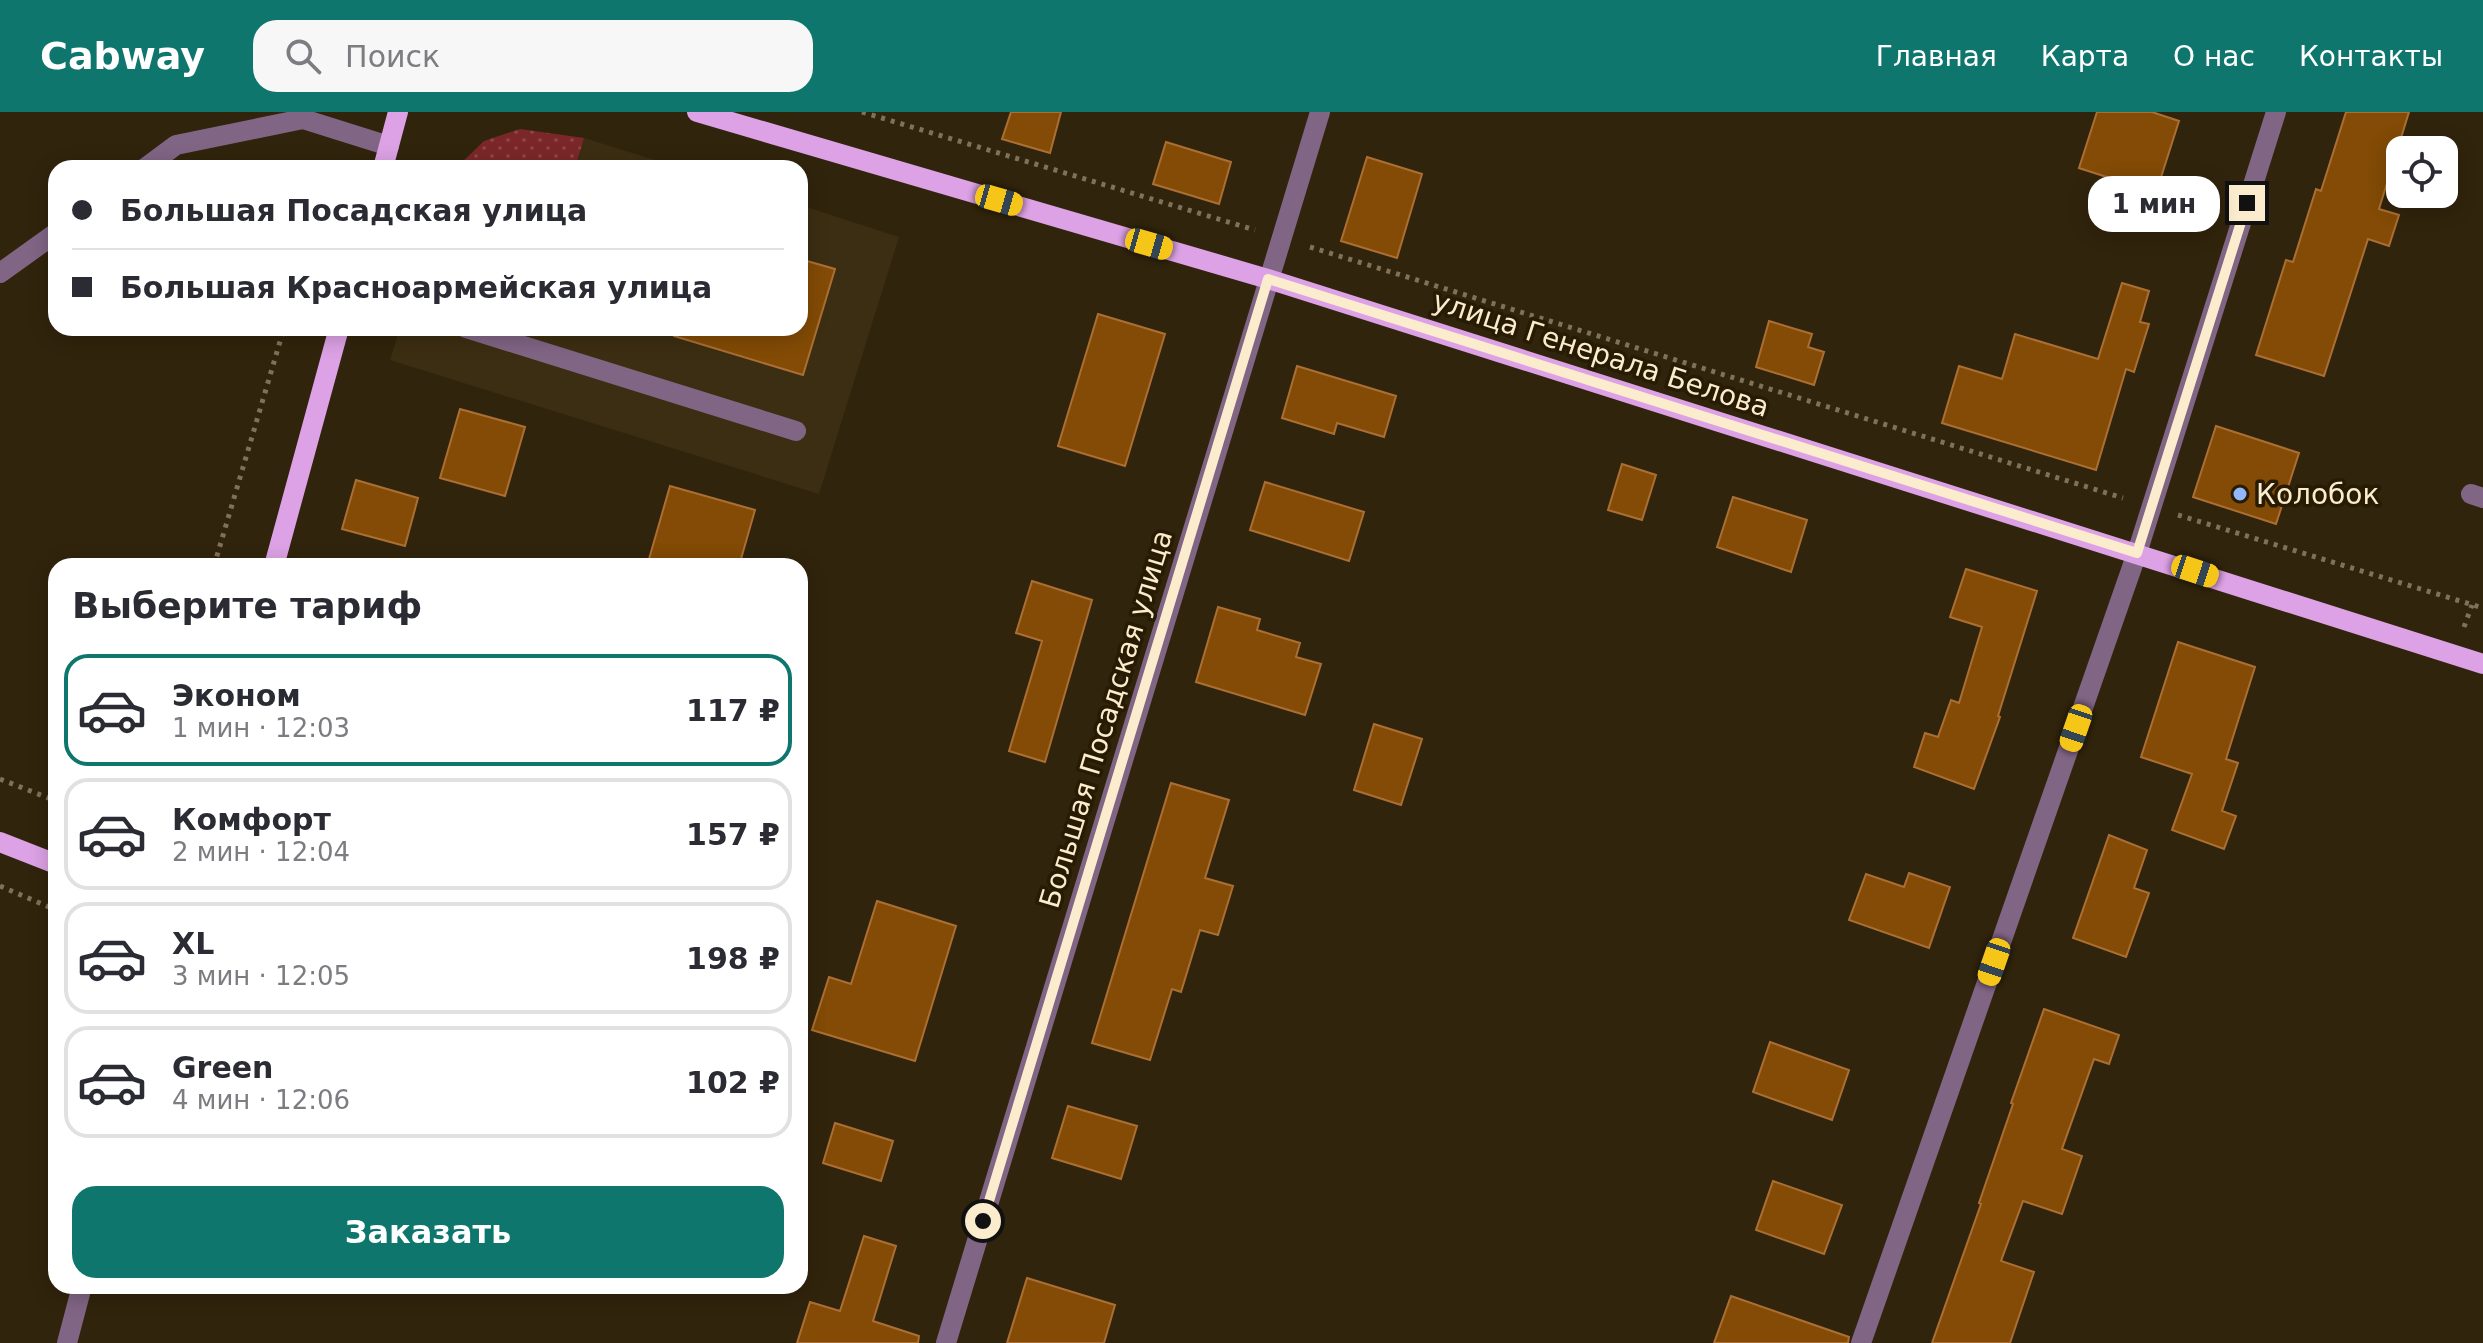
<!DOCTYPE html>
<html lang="ru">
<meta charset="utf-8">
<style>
body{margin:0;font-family:"DejaVu Sans",sans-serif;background:#f7f7f7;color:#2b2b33;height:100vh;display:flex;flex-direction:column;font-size:30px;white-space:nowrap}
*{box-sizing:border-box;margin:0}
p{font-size:26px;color:#7c7c81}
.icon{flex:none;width:44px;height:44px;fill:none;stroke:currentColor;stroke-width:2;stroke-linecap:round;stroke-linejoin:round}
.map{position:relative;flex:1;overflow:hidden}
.details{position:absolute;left:48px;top:446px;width:760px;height:736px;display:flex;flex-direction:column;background:#fff;border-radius:24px;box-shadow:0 4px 20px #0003}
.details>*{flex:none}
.top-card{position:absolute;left:48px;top:48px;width:760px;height:176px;border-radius:24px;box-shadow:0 4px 20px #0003;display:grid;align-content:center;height:176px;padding:0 24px;background:#fff}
.controls{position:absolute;left:2386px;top:24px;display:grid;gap:16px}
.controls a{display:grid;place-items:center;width:72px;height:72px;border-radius:16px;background:#fff;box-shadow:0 4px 20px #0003;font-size:40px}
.end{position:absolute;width:36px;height:36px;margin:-18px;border:10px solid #fcecce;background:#111;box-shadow:0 0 0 4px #111}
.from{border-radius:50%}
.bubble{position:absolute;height:56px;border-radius:24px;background:#fff;box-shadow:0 4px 20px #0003;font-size:26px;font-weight:700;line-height:56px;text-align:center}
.car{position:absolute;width:24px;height:48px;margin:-24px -12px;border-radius:10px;box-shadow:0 0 6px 2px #0007;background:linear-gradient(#f5c518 24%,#345 0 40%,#f5c518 0 76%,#345 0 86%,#f5c518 0)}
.top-card b{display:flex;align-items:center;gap:28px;height:76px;font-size:30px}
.top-card b+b{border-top:2px solid #e1e1e2}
.top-card i{width:20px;height:20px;background:#2b2b33}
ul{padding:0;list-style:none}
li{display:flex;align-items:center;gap:24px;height:112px;margin:0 16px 12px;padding:0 8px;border:4px solid #e1e1e2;border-radius:24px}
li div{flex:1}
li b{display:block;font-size:30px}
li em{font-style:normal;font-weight:700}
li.selected{border-color:#0f766e}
li>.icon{width:72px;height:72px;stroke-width:1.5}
h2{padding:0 24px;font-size:36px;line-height:96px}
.button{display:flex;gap:16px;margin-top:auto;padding:16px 24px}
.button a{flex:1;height:92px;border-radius:24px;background:#0f766e;color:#fff;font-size:32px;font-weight:700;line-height:92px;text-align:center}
header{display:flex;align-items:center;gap:48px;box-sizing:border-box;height:112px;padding:0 40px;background:#0f766e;color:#fff}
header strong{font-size:38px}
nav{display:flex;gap:44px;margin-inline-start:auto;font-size:28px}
.search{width:560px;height:72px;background:#f7f7f7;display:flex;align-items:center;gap:20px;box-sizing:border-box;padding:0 28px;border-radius:24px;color:#7c7c81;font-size:30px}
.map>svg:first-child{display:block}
</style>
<header>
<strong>Cabway</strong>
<div class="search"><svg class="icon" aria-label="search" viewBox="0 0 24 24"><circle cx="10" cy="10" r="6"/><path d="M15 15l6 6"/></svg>Поиск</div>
<nav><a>Главная</a><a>Карта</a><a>О нас</a><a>Контакты</a></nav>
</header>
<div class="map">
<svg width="2483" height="1231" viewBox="0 0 2483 1231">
<defs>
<pattern id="grass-dots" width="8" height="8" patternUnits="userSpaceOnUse" patternTransform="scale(2)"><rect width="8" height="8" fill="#7b2729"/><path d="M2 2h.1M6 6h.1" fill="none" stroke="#8f4647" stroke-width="1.8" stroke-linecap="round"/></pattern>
</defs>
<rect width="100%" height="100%" fill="#31240c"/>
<!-- built -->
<path fill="#3c2e12" d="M 584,26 L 681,56 L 575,56 Z
M 800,93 L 899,125 L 819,382 L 390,248 L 400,216 L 800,216 Z"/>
<!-- grass -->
<path fill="url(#grass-dots)" d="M 520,17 L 584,26 L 575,56 L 456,56 L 484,29 Z"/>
<!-- building -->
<path fill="#834b05" stroke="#ab6f34" stroke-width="2" d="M 1011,0 L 1061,0 L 1050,41 L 1002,27 Z
M 2097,0 L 2152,0 L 2179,9 L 2156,81 L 2079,56 Z
M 2346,0 L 2409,0 L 2379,97 L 2399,103 L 2389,134 L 2368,127 L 2324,264 L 2256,243 L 2286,148 L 2293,150 L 2316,77 L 2321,79 Z
M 1166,30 L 1231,50 L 1219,92 L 1153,72 Z
M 1367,45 L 1422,62 L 1397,146 L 1341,129 Z
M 800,147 L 835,157 L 803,263 L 674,224 L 675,216 L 800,216 Z
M 2122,171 L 2149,179 L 2140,210 L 2149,212 L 2134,260 L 2126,257 L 2096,358 L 1942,311 L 1959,254 L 2002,267 L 2015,222 L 2098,247 Z
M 1098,202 L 1165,222 L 1125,354 L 1058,334 Z
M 1769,209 L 1812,222 L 1808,235 L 1824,240 L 1814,273 L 1756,255 Z
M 1297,254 L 1396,284 L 1384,325 L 1337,311 L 1334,322 L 1282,306 Z
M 460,297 L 525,315 L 505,384 L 440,366 Z
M 2216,314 L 2299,341 L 2276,412 L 2193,385 Z
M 1622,352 L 1656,363 L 1642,408 L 1608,398 Z
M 356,368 L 418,386 L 405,434 L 342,417 Z
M 1265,370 L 1364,400 L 1349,449 L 1250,418 Z
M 670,374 L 755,398 L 739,454 L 647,454 Z
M 1733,385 L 1807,408 L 1791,460 L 1717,435 Z
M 1966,457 L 2037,479 L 1998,604 L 2000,605 L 1974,677 L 1914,655 L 1925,621 L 1938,625 L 1951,588 L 1959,591 L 1982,515 L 1950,505 Z
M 1032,469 L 1092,488 L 1045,650 L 1009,639 L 1042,529 L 1016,521 Z
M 1218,495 L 1260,507 L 1257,518 L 1300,531 L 1296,545 L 1321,552 L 1305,603 L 1196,570 Z
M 2178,530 L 2255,555 L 2226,647 L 2238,651 L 2222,699 L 2236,704 L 2224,737 L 2172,718 L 2192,662 L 2141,645 Z
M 1374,612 L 1422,627 L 1401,693 L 1354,678 Z
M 1171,671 L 1229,688 L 1205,766 L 1233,774 L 1218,823 L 1200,818 L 1181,880 L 1172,877 L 1150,948 L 1092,931 Z
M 2109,723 L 2147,738 L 2134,776 L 2149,781 L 2126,845 L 2073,826 Z
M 1909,761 L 1950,775 L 1929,836 L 1849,808 L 1866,762 L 1904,775 Z
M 877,789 L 956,814 L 915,949 L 812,918 L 829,865 L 851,872 Z
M 2044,897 L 2119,923 L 2109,952 L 2094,947 L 2062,1037 L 2082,1044 L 2062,1102 L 2023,1089 L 2001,1149 L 2034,1160 L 2010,1231 L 1932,1231 L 1981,1092 L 1979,1091 L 2013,992 L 2011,991 Z
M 1770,930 L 1849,958 L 1832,1008 L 1753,980 Z
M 1068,994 L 1137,1014 L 1121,1067 L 1052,1046 Z
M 835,1011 L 893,1029 L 881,1069 L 823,1051 Z
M 1773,1069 L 1842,1093 L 1824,1142 L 1756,1118 Z
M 864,1124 L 896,1134 L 873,1209 L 919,1224 L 918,1231 L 797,1231 L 810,1190 L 840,1199 Z
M 1027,1166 L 1115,1193 L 1104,1231 L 1007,1231 Z
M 1731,1184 L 1849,1225 L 1848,1231 L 1714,1231 Z"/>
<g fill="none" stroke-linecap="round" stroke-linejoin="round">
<!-- path -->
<path stroke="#807258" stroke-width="5" stroke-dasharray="4 6" stroke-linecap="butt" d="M 862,0 L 1255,118
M 1310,135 L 2123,386
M 2178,403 L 2483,496
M 214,454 L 284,216
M 2464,515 L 2472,493
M 0,667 L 56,689
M 0,774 L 56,798"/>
<!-- minor -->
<path stroke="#816585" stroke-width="20" d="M 145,56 L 176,33 L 303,7 L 389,34
M 0,161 L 56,121
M 466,216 L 796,319
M 2471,382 L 2483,386
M 67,1231 L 82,1174
M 946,1231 L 1320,0
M 1861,1231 L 2137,441 L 2276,0"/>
<!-- major -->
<path stroke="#dda2e5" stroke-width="20" d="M 697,0 L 1268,167 L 2483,552
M 383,56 L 398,0
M 274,454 L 339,216
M 0,730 L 56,752"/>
</g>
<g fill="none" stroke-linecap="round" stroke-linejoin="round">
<!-- route -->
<path stroke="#fcecce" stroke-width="10" d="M 983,1109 L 1268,167 L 2137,441 L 2247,91"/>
</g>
<!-- markers -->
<circle fill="#92b7fd" stroke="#271b03" stroke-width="3" cx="2240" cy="382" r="8"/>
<g text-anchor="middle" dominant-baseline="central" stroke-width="7" stroke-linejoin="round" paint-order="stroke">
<!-- street labels -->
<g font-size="28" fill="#fcecce" stroke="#271b03">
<text transform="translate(1601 242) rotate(18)">улица Генерала Белова</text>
<text transform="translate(1106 607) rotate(-73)">Большая Посадская улица</text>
</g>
<!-- poi labels -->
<g font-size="28" fill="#fcecce" stroke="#271b03" text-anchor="start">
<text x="2256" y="382">Колобок</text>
</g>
</g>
</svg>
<div class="controls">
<a><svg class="icon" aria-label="locate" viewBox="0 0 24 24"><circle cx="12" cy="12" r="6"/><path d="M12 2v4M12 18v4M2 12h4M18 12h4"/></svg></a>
</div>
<i class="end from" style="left:983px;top:1109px"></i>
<i class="end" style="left:2247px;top:91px"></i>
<div class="bubble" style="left:2088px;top:64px;width:132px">1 мин</div>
<i class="car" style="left:999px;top:88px;rotate:106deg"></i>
<i class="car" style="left:1149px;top:132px;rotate:106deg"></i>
<i class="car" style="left:2195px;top:459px;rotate:108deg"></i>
<i class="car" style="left:2076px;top:616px;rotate:199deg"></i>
<i class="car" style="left:1994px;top:850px;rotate:199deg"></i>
<div class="top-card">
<b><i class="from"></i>Большая Посадская улица</b>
<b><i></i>Большая Красноармейская улица</b>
</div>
<section class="details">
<h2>Выберите тариф</h2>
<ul>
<li class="selected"><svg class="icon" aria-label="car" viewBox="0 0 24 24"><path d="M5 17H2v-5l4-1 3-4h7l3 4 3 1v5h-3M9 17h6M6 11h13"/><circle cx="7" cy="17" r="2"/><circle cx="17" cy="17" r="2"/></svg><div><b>Эконом</b><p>1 мин · 12:03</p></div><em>117 ₽</em></li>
<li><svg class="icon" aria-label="car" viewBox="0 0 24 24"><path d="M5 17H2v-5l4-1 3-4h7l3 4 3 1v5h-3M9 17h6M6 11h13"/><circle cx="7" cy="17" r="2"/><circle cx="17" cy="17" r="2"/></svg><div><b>Комфорт</b><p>2 мин · 12:04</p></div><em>157 ₽</em></li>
<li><svg class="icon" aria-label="car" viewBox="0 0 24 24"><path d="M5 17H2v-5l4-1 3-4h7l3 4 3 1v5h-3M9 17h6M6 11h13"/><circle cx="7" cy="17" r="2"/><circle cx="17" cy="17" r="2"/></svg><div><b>XL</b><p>3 мин · 12:05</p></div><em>198 ₽</em></li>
<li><svg class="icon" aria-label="car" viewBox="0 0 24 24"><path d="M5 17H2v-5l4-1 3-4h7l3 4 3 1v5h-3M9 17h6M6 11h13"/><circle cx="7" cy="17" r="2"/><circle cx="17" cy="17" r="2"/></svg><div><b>Green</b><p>4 мин · 12:06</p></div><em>102 ₽</em></li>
</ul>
<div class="button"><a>Заказать</a></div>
</section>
</div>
